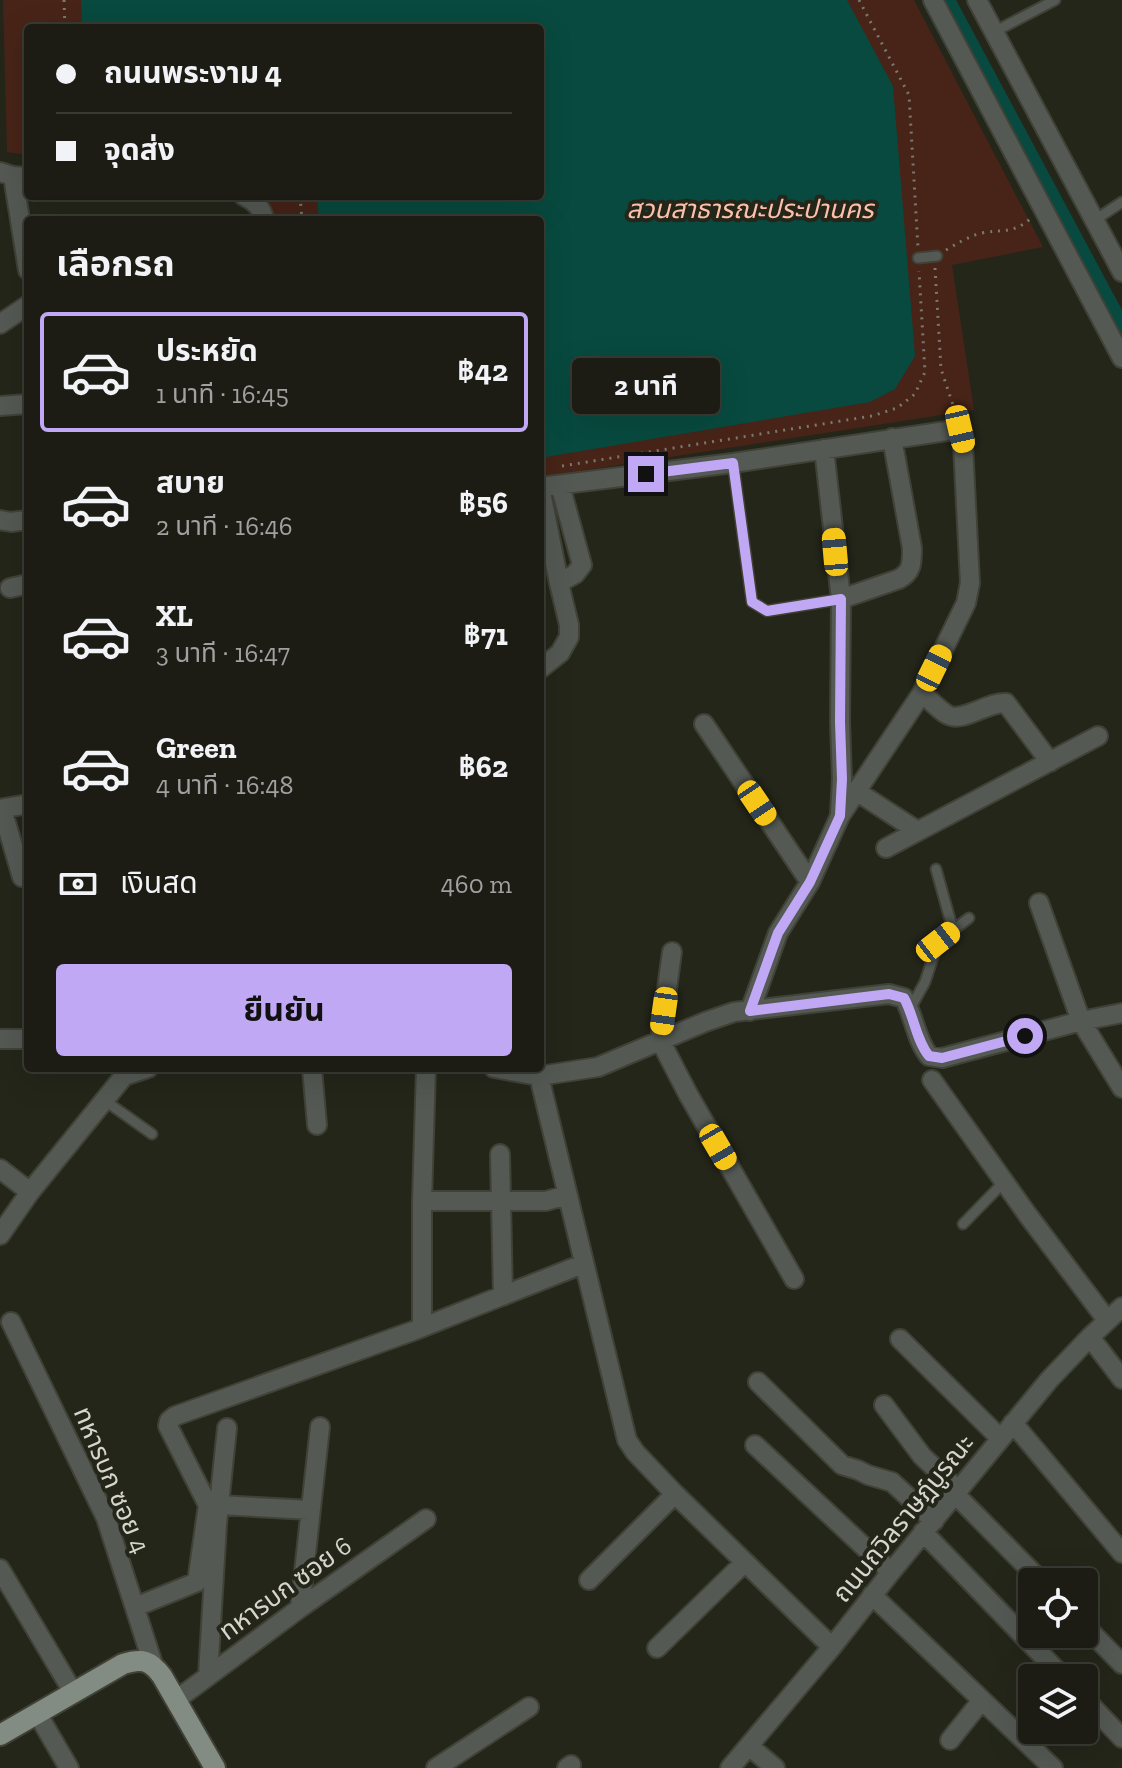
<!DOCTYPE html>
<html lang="th">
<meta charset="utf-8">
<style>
body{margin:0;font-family:"Zilla Slab","Noto Sans Thai",serif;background:#292922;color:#f1f3f6;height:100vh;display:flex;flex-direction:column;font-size:30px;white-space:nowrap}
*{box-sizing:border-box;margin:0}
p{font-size:26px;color:#a0a1a0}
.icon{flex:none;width:44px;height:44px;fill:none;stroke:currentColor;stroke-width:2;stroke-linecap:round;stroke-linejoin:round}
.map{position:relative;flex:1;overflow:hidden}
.drawer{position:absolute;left:24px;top:216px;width:520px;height:856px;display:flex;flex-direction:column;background:#1c1c14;border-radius:8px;box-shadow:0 8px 32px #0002,0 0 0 2px #3a3a34}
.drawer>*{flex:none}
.hud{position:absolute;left:24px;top:24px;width:520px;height:176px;border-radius:8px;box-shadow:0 8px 32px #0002,0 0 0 2px #3a3a34;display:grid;align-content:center;height:176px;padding:0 32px;background:#1c1c14}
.fabs{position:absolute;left:1018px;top:1568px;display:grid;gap:16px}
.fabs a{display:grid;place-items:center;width:80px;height:80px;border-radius:8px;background:#1c1c14;box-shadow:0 8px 32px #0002,0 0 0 2px #3a3a34;font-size:40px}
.end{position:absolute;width:36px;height:36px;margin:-18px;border:10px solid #c0a8f4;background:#111;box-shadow:0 0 0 4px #111}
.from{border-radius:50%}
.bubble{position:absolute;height:56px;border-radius:8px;background:#1c1c14;box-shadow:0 8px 32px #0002,0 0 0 2px #3a3a34;font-size:26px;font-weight:700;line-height:56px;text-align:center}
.car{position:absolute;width:24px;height:48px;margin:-24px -12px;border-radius:10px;box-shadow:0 0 6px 2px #0007;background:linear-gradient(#f5c518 24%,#345 0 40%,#f5c518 0 76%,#345 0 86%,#f5c518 0)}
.hud b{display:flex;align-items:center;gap:28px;height:76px;font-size:30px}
.hud b+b{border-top:2px solid #3a3a34}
.hud i{width:20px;height:20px;background:#f1f3f6}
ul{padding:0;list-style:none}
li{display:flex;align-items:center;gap:24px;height:120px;margin:0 16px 12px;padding:0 16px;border:4px solid transparent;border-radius:8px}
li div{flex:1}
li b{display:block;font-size:30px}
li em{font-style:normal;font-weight:700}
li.current{border-color:#c0a8f4}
li>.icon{width:72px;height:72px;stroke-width:1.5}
h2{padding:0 32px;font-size:36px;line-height:96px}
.pay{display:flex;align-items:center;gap:20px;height:88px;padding:0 32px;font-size:30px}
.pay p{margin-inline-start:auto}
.action{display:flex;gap:16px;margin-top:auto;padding:16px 32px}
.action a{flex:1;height:92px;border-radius:8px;background:#c0a8f4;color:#111;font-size:32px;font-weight:700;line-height:92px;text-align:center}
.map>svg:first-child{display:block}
</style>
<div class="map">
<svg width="1122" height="1768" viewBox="0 0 1122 1768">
<rect width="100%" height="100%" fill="#25261a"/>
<!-- green -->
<path fill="#472417" d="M 3,0 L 914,0 L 1043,247 L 952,265 L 974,410 L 540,477 L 540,220 L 269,220 L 265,196 L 540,196 L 540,28 L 28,28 L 28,155 L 7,152 Z"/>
<!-- water -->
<path fill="#084a3f" d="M 81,0 L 847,0 L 893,86 L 915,356 L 895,389 L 870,402 L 540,458 L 540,220 L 319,220 L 317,196 L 540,196 L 540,28 L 82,28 Z"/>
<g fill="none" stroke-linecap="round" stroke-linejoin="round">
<!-- canal -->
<path stroke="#084a3f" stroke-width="16" d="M 947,0 L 1122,327"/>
<!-- service casing -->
<g stroke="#414237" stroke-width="13">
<path id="service" d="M 994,32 L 1055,0
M 1095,220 L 1122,202
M 918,258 L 937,256
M 733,463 L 752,602 L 767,611 L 841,599
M 936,869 L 953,930
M 910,1009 L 925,982 L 938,942 L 969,918
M 104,1100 L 152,1134
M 963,1224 L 1004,1182"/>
</g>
<!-- minor casing -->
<g stroke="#414237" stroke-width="22">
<path id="minor" d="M 933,0 L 1122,358
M 977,0 L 1122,272
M 0,172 L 13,176 L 28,177
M 13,176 L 28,270
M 244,196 C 254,201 263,208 264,220
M 0,324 L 28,305
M 0,406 L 28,404
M 824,449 L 841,599
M 540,487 L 733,463 L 960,429 L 963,445 L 970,583 L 966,603 L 922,693 L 840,816 L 810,882 L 778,933 L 750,1011
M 0,520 L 11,522 L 28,520
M 559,583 L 575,574 L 582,565 L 560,485
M 10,588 L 28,584
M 540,669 L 560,653 L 569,637 L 569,625 L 559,583 L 540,487
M 922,693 C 930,700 939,710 948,715 C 963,723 989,701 1006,703 L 1050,762
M 704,724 L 810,882
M 856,791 L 916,830
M 0,809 L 28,804
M 2,809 L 22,877
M 840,814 L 842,779 L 840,722 L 841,599 L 899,579 C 912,572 912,563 912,548 L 892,438
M 886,848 L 1098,736
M 1039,903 L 1081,1021 L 1122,1088
M 672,952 L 660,1040 L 688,1094 L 794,1279
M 0,1039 L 28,1039
M 312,1068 L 317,1125
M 494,1068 L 539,1076 L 598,1067 L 705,1022 L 734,1012 L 889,994 L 904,998 C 914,1016 916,1040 929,1056 L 942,1058 L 1081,1021 L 1122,1013
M 539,1076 L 627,1440 L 635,1452 L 675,1494 L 832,1647
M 932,1080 L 1027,1214 L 1107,1320
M 500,1154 L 503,1296
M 0,1169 L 30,1192
M 422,1201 L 546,1201 L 567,1195
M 0,1235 L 30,1192 L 124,1076 L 148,1068
M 11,1322 L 106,1518 L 153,1664
M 422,1327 L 422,1201 L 426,1068
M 1090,1337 L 1122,1379
M 900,1339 L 1000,1438
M 758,1382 L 842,1465 L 858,1470 L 868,1475 L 892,1482 L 934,1521
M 884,1405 L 922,1456 L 958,1490
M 1013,1423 L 1122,1553
M 755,1445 L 891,1572
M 955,1494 L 1042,1582
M 220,1505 L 310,1510
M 923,1532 L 1064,1678
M 0,1569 L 73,1692
M 589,1580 L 675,1494
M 872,1595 L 1053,1768
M 135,1607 L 197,1582 L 208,1505 L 168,1426 L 169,1421 L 175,1416 L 413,1331 L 583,1264
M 300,1608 L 320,1427
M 1084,1625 L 1122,1664
M 657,1648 L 744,1563
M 208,1676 L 217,1524 L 227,1428
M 1084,1698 L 1122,1738
M 176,1700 L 300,1608 L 426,1519
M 37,1713 L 69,1768
M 950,1740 L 982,1700
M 749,1746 L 775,1768
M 436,1768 L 529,1707
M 567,1768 L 571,1765
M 730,1768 L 832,1647 L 891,1572 L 1049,1380 L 1090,1337 L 1122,1307"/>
</g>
<!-- primary casing -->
<g stroke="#414237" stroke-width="24">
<path id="primary" d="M 0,1735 L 123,1664 C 142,1658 150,1660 162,1676 L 215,1768"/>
</g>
<!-- path -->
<path stroke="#78796f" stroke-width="3" stroke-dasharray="2 6" stroke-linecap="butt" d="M 64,0 L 65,28
M 859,0 L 909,95 L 918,248
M 300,196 L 302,220
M 946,250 C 958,243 969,236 982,233 C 1002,229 1014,234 1031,218
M 935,268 L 941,369 L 956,414
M 562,466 L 872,416 L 897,408 L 915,394 L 925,372 L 919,271"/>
<!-- service -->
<use href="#service" stroke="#545954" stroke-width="9"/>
<!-- minor -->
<use href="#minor" stroke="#545954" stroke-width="18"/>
<!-- primary -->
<use href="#primary" stroke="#838c83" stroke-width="20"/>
</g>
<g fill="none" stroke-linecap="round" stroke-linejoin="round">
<!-- route -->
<path stroke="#c0a8f4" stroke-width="10" d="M 646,474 L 733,463 L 752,602 L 767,611 L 841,599 L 840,722 L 842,779 L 840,816 L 810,882 L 778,933 L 750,1011 L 889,994 L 904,998 C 914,1016 916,1040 929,1056 L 942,1058 L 1025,1036"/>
</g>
<g text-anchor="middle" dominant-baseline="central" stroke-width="8" stroke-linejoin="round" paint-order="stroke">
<!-- park labels -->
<g font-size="26" font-style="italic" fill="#fcc0aa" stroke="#25261a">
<text x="750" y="209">สวนสาธารณะประปานคร</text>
</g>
<!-- street labels -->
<g font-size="26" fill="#d6d6cf" stroke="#25261a">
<text transform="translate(112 1480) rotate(67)">ทหารบก ซอย 4</text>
<text transform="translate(903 1518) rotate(-51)">ถนนถวิลราษฎ์บูรณะ</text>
<text transform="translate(285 1588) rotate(-36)">ทหารบก ซอย 6</text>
</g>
</g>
</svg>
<div class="fabs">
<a><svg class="icon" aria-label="locate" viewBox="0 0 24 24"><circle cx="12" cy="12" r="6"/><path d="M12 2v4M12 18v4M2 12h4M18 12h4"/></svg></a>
<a><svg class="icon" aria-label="layers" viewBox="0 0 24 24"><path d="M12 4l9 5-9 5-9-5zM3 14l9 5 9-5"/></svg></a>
</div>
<i class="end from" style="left:1025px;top:1036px"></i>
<i class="end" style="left:646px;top:474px"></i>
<div class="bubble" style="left:572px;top:358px;width:148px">2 นาที</div>
<i class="car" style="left:960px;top:429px;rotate:167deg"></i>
<i class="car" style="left:835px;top:552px;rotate:355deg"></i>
<i class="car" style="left:934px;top:668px;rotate:26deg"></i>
<i class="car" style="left:757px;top:803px;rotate:146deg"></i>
<i class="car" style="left:938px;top:942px;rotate:52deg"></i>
<i class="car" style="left:664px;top:1011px;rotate:188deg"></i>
<i class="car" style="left:718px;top:1147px;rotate:150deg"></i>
<div class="hud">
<b><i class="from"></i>ถนนพระงาม 4</b>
<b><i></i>จุดส่ง</b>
</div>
<section class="drawer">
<h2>เลือกรถ</h2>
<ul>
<li class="current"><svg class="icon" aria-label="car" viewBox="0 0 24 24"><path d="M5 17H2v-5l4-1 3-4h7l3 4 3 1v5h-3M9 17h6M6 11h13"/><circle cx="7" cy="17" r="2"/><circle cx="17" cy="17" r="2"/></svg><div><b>ประหยัด</b><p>1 นาที · 16:45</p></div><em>฿42</em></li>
<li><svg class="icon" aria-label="car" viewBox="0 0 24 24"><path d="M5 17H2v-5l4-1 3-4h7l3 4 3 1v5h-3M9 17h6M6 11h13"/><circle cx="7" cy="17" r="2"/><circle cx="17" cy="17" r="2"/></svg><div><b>สบาย</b><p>2 นาที · 16:46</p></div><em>฿56</em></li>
<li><svg class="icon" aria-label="car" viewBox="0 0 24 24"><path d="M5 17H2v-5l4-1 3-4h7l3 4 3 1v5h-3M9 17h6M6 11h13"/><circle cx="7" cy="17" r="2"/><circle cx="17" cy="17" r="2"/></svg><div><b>XL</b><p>3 นาที · 16:47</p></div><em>฿71</em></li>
<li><svg class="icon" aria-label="car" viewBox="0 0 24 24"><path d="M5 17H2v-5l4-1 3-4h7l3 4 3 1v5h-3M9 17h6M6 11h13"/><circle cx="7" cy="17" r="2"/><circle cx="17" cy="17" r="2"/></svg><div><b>Green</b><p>4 นาที · 16:48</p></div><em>฿62</em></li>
</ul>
<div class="pay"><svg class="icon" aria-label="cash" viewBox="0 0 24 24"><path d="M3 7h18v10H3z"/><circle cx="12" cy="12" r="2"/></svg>เงินสด<p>460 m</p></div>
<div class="action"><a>ยืนยัน</a></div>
</section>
</div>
